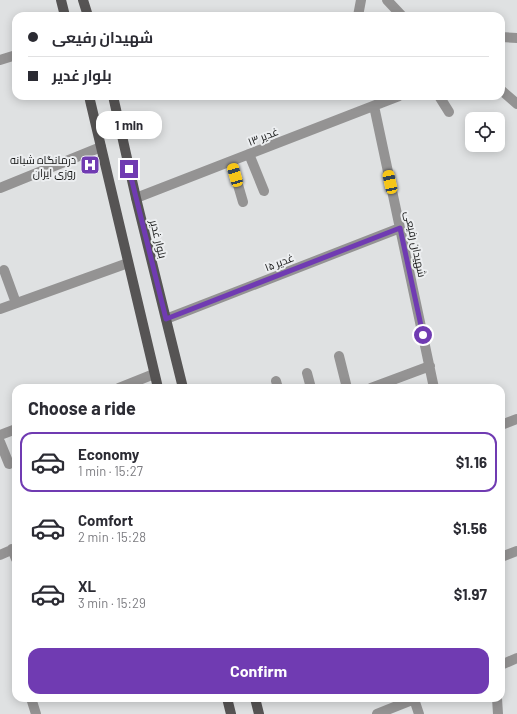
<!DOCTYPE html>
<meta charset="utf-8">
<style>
body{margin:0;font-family:Barlow,Cairo,sans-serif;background:#f2f2f3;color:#2b2b33;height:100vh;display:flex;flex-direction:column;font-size:15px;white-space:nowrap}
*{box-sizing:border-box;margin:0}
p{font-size:13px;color:#7c7c81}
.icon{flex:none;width:22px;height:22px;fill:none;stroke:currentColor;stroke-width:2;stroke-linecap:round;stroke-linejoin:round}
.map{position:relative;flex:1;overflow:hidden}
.drawer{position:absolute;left:12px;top:384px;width:493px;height:318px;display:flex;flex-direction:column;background:#fff;border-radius:12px;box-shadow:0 2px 10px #0003}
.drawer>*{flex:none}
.top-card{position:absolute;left:12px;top:12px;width:493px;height:88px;border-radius:12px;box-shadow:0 2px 10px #0003;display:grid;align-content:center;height:88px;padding:0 16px;background:#fff}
.tools{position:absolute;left:465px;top:112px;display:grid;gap:8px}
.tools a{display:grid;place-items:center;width:40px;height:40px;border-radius:8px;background:#fff;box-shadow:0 2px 10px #0003;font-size:20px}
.end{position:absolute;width:18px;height:18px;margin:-9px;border:5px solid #703bb2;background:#fff;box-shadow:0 0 0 2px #fff}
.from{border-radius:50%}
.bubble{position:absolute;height:28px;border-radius:12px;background:#fff;box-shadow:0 2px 10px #0003;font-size:13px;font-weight:700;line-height:28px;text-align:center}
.car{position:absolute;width:12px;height:24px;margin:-12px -6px;border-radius:5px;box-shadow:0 0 3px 1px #0007;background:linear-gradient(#f5c518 24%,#345 0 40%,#f5c518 0 76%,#345 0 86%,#f5c518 0)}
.top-card b{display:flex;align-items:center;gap:14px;height:38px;font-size:15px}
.top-card b+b{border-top:1px solid #e1e1e2}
.top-card i{width:10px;height:10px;background:#2b2b33}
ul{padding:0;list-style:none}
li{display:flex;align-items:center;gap:12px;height:60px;margin:0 8px 6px;padding:0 8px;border:2px solid transparent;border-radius:12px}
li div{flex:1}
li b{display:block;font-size:15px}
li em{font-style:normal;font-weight:700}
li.on{border-color:#703bb2}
li>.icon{width:36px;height:36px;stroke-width:1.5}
h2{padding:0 16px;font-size:18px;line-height:48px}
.primary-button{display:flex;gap:8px;margin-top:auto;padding:8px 16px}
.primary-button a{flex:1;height:46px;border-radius:12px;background:#703bb2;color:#fff;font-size:16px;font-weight:700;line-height:46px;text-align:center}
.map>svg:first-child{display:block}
</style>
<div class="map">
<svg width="517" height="714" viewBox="0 0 517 714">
<rect width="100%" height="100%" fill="#dfe1e2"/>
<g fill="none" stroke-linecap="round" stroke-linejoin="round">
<!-- street -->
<path stroke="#949393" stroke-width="10" d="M 387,0 L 402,16
M 358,16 L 361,0
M 501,37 L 517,38
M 0,60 L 16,55
M 501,90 L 517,104
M 439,96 L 449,112
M 374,106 L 434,388
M 249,154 L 264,191
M 231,161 L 243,202
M 0,188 L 101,147
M 136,198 L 399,96
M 4,270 L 16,303
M 0,309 L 128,263
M 166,319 L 400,228
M 339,356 L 347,388
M 307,373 L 311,388
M 276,381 L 278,388
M 119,388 L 154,374
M 371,388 L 430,366
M 501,425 L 517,419
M 0,435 L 16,429
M 0,442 L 9,464
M 12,549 L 16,559
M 0,555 L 16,548
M 501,557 L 517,551
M 501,665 L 517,658
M 31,698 L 36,714
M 497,698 L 498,714
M 414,699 L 419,714
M 377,714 L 417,698"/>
<!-- primary -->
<path stroke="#565454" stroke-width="10" d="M 61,0 L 65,16
M 83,0 L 88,16
M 89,96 L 158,388
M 113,96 L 136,198 L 183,388
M 227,698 L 231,714
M 255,698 L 259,714"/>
</g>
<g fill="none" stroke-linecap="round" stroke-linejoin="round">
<!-- route -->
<path stroke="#703bb2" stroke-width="5" d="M 129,169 L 166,319 L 400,228 L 423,335"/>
</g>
<!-- icons -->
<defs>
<g id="hospital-square" transform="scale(1)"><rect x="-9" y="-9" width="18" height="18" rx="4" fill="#703bb2" stroke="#eceef0"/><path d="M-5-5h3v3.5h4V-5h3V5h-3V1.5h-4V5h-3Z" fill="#fff"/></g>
</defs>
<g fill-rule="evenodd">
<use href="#hospital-square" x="90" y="165"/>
</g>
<g text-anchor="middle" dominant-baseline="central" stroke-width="4" stroke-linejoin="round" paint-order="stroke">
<!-- street labels -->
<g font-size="11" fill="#161717" stroke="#eceef0">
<text transform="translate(263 136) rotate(-21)">۱۳ غدیر</text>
<text transform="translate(159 239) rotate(76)">بلوار غدیر</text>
<text transform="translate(416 244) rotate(78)">شهیدان رفیعی</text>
<text transform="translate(279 262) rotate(-21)">۱۵ غدیر</text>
</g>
<!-- poi labels -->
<g font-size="11" fill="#161717" stroke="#eceef0" text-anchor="end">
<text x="76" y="159">درمانگاه شبانه<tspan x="76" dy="13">روزی ایران</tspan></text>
</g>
</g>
</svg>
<div class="tools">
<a><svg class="icon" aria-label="locate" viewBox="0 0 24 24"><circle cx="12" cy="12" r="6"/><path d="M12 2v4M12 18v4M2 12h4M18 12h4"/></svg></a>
</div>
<i class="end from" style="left:423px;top:335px"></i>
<i class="end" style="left:129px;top:169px"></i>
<div class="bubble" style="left:96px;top:111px;width:66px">1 min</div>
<i class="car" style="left:235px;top:175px;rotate:344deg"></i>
<i class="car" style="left:390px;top:182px;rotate:348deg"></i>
<div class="top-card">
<b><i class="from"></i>شهیدان رفیعی</b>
<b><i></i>بلوار غدیر</b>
</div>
<section class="drawer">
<h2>Choose a ride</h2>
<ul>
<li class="on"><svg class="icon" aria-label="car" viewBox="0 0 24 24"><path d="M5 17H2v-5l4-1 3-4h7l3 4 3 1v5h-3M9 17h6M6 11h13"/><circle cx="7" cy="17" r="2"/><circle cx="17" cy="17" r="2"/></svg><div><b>Economy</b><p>1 min · 15:27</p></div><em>$1.16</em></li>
<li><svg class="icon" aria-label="car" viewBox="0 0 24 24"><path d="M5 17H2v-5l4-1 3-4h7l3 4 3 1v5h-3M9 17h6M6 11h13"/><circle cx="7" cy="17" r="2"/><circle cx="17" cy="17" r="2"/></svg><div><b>Comfort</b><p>2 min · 15:28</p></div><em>$1.56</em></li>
<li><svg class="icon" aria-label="car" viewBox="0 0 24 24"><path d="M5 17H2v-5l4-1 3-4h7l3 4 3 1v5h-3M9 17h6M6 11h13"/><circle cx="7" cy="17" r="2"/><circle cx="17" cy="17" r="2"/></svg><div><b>XL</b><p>3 min · 15:29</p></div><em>$1.97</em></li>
</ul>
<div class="primary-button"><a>Confirm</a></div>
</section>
</div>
